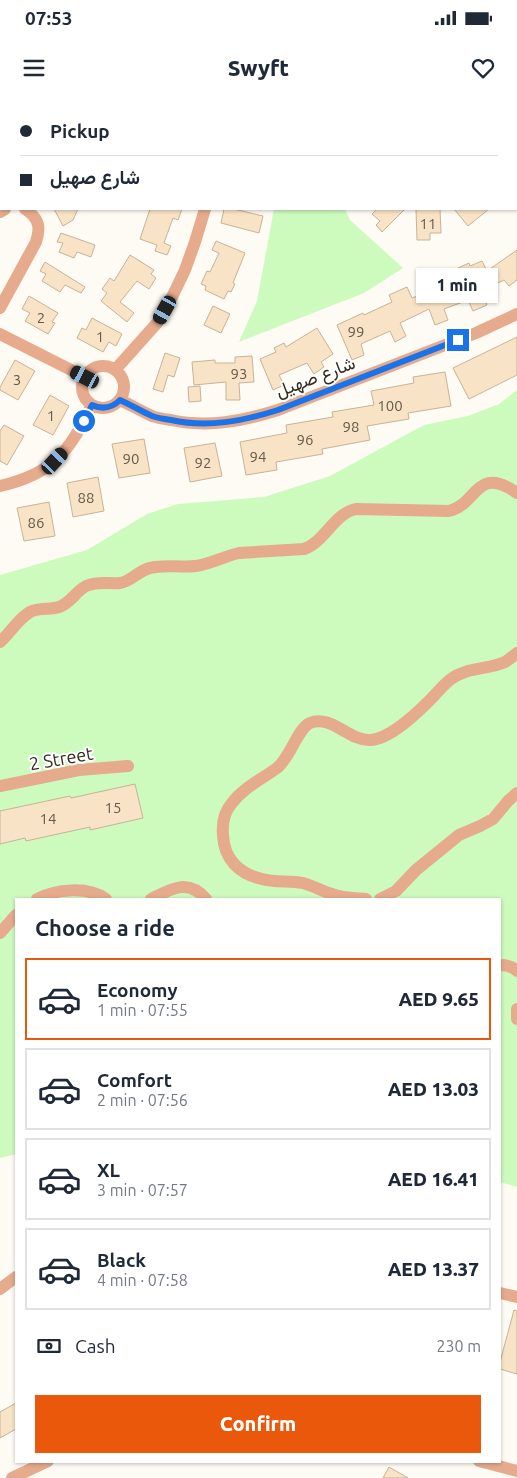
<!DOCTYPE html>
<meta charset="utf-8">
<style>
body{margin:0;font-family:Ubuntu,Vazirmatn,sans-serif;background:#f2f2f3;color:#1f2937;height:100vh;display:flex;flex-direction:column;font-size:19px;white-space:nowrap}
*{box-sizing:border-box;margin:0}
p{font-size:16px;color:#747a83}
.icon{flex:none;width:28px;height:28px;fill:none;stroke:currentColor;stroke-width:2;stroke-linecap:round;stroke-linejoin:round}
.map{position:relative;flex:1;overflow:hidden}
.drawer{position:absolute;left:15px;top:798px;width:486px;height:565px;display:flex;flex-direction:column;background:#fff;border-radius:0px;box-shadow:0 1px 4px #0004}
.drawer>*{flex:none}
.hud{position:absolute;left:0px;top:0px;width:518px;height:110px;box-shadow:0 1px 4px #0004;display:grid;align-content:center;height:110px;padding:0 20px;background:#fff}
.end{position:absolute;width:22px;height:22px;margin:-11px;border:6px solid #1a73e8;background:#fff;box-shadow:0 0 0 2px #fff}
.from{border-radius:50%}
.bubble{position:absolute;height:35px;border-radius:0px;background:#fff;box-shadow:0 1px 4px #0004;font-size:16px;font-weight:800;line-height:35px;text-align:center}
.car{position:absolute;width:15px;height:30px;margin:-15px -8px;border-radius:6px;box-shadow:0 0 4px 1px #0007;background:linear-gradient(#222 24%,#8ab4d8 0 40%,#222 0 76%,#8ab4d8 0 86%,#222 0)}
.hud b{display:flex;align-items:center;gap:18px;height:48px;font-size:19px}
.hud b+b{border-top:1px solid #e0e1e3}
.hud i{width:12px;height:12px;background:#1f2937}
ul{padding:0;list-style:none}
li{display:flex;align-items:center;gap:15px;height:82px;margin:0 10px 8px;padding:0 10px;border:2px solid #e0e1e3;border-radius:0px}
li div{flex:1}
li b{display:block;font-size:19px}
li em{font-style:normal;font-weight:800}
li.current{border-color:#ea580c}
li>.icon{width:45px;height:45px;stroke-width:1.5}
h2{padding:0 20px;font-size:22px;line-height:60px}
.pay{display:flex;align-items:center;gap:12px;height:55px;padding:0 20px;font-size:19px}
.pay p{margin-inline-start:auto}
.primary-button{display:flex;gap:10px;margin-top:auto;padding:10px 20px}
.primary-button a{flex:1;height:58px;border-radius:0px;background:#ea580c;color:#fff;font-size:20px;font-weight:800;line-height:58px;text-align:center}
.status{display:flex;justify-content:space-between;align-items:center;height:35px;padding:0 25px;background:#fff;direction:ltr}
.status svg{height:14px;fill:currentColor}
header{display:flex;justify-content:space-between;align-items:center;height:65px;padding:0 20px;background:#fff;font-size:22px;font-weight:800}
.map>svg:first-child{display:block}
</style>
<div class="status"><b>07:53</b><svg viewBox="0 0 49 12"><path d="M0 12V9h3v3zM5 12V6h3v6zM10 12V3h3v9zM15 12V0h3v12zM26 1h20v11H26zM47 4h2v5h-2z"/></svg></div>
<header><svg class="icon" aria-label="menu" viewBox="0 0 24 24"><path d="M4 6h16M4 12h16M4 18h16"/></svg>Swyft<svg class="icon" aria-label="heart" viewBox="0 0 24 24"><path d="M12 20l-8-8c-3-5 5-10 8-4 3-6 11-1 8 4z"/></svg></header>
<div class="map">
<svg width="517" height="1378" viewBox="0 0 517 1378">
<rect width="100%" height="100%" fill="#fefaf4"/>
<!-- green -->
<path fill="#ccfbbd" d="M 274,109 L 345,109 L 350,120 L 403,168 L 364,193 L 239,242 L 257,201 Z
M 517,290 L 517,1087 L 500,1082 L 500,799 L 16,799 L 16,1054 L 0,1058 L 0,475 L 87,450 L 147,414 L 178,404 L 264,397 L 330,376 L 424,325 L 468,316 L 499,304 Z"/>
<!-- building -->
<path fill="#f8e3c6" stroke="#c7b397" d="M 54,109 L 78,109 L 73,120 L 63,126 Z
M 150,109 L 182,109 L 178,120 L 173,118 L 164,143 L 171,146 L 167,155 L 155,151 L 157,145 L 140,139 Z
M 224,109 L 234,109 L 263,116 L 259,133 L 221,123 Z
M 377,109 L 405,109 L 382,132 L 376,125 L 380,121 L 372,114 Z
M 416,109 L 440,109 L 441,133 L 430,133 L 430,140 L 417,140 Z
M 454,109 L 489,109 L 468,126 Z
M 61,133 L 95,145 L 91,157 L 77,152 L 74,158 L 59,152 L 63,143 L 57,142 Z
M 216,141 L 245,153 L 233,183 L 235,184 L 231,192 L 228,191 L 224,199 L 205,190 L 206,186 L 201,184 L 207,171 L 210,172 L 219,153 L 212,150 Z
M 517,150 L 517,180 L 509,186 L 504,180 L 481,191 L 487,205 L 473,211 L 468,200 L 444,209 L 448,220 L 435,225 L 429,209 L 400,223 L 406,236 L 395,242 L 390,231 L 361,244 L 364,255 L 352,260 L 337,225 L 363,213 L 364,215 L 392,202 L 389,195 L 407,187 L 412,198 L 437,189 L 436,184 L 460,175 L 456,169 L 469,163 L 470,166 L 482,161 L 487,171 Z
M 130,155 L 154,170 L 151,174 L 156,178 L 149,189 L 137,181 L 120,202 L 134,213 L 127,222 L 101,201 L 107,193 L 102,189 L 110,178 L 114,181 Z
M 45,162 L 85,187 L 81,193 L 65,185 L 60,192 L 42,181 L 46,174 L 40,171 Z
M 29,196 L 58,213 L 52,222 L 55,223 L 48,234 L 25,221 L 30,213 L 22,209 Z
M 213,206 L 230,214 L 221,233 L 204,225 Z
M 92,218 L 122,234 L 116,246 L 109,242 L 103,252 L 77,238 L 82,228 L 86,230 Z
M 317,228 L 333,254 L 321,262 L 324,267 L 314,274 L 307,263 L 279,275 L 284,285 L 273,290 L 260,259 L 276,252 L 274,248 L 284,243 L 286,247 Z
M 517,237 L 517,275 L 469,299 L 453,268 Z
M 165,253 L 180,258 L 174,277 L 168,275 L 163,292 L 153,289 Z
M 252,256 L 254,282 L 239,283 L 240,300 L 226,300 L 226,282 L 194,285 L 192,262 L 215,260 L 215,263 L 235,263 L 235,257 Z
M 15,260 L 35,271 L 18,300 L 0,290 L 0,287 Z
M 445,272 L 451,306 L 408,313 L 409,319 L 367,326 L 370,340 L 322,349 L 323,354 L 276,362 L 277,370 L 246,375 L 240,342 L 287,333 L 286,325 L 333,317 L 332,312 L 374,305 L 371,291 L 414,283 L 413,277 Z
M 200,286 L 201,301 L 189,302 L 188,287 Z
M 50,295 L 69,306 L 53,335 L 33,325 Z
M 4,325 L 24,336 L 7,365 L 0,361 L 0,331 Z
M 144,339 L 150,373 L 119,378 L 112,344 Z
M 215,343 L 222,376 L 190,382 L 184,348 Z
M 98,377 L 104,411 L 73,417 L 67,383 Z
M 49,402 L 55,436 L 24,441 L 17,408 Z
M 135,684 L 143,718 L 90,730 L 90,727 L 26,741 L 25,738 L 0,744 L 0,711 L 70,696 L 71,698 Z
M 514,1210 L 517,1211 L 517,1274 L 500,1269 L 500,1262 Z
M 16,1303 L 16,1329 L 0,1338 L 0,1312 Z
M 389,1367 L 408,1378 L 383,1378 Z"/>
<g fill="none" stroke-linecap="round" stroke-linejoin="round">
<!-- minor -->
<path stroke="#e6aa8d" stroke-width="12" d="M 219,1 L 219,0
M 455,1 L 455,0
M 0,112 L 5,109
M 0,208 L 36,142 C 41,127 39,118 25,109
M 0,234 L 85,277
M82 287a21 21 0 1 1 42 0a21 21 0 1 1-42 0Z
M 115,270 L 157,223 L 172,197 L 185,170 L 195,142 L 205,109
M 120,300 C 131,305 141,311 152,316 C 157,318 164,319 171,320 C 208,328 243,321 278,310 L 476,233 L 517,214
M 0,386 C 53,374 69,352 92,305
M 0,542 C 10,533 18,519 30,512 C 39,507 50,510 59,507 C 71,503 76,491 86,486 C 98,481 108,484 120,483 C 131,482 139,470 150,468 C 165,464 181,468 196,466 C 211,464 225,456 239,453 L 304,449 C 326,441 333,414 356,409 L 449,411 C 477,405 476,364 517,393
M 0,686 L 79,670 L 128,666
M 37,799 C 56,789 88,786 106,799
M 151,799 C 171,789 188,778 206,799
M 366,799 C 355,798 342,798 332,794 C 322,791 314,786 303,783 C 290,780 275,783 262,779 C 239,774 224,759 223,735 C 222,723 224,712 232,703 C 243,688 262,679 277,668 C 290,658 298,628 310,623 C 331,614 349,641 370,640 C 390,639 416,614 430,600 C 437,593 443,585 451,579 C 467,567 487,570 505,562 C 509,560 513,556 517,553
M 380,799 L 396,791 L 416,770 L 459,735 L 480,726 L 493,719 L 508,701 L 517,693
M 0,833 L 16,815
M 500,865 C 507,865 512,866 517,871
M 517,909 L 517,919
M 0,1189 L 16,1177
M 500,1193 L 517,1197
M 479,1361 L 517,1371
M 12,1378 L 48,1361"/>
</g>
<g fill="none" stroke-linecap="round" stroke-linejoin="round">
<!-- route -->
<path stroke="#1a73e8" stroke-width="6" d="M 84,321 L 92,305 C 103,310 112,308 120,300 C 131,305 141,311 152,316 C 157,318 164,319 171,320 C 208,328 243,321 278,310 L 458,240"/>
</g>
<g text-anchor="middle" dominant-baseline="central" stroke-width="4" stroke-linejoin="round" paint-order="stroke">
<!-- number labels -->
<g font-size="15" fill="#64594a">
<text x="428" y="123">11</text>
<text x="41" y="217">2</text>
<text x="356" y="231">99</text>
<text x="100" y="236">1</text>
<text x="239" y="273">93</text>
<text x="17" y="279">3</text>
<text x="390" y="305">100</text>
<text x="51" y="315">1</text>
<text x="351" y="326">98</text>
<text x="305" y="339">96</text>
<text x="258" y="356">94</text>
<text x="131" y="358">90</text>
<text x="203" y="362">92</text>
<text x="86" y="397">88</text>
<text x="36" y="422">86</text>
<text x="113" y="707">15</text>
<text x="48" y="718">14</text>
</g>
<!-- street labels -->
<g font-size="18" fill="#332b20" stroke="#fff">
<text transform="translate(315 276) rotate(-21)">شارع صهيل</text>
<text transform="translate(61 658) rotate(-10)">2 Street</text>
</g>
</g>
</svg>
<i class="end from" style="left:84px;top:321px"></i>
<i class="end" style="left:458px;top:240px"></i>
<div class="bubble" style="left:416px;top:168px;width:82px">1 min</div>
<i class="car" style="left:165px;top:210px;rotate:209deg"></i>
<i class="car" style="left:85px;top:277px;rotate:297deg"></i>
<i class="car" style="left:55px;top:361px;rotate:43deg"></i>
<div class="hud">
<b><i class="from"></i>Pickup</b>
<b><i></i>شارع صهيل</b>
</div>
<section class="drawer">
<h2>Choose a ride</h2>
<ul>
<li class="current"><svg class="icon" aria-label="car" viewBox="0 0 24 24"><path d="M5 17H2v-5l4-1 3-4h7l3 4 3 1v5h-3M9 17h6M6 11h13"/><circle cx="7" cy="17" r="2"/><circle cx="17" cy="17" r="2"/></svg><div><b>Economy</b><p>1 min · 07:55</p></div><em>AED 9.65</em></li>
<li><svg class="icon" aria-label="car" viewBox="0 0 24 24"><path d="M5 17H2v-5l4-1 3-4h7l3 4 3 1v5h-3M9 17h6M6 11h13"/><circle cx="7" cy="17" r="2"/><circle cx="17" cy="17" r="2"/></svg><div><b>Comfort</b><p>2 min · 07:56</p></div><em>AED 13.03</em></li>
<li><svg class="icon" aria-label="car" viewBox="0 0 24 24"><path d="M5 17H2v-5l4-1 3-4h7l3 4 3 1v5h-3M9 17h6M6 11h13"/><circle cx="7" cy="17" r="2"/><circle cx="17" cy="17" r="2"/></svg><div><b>XL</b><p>3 min · 07:57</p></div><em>AED 16.41</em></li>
<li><svg class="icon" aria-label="car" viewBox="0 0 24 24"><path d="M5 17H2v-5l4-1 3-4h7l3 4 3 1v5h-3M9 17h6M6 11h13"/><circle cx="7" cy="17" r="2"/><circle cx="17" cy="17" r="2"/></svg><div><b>Black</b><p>4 min · 07:58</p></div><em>AED 13.37</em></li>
</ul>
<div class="pay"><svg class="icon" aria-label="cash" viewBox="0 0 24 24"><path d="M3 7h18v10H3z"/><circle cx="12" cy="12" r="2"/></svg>Cash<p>230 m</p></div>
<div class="primary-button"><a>Confirm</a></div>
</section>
</div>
